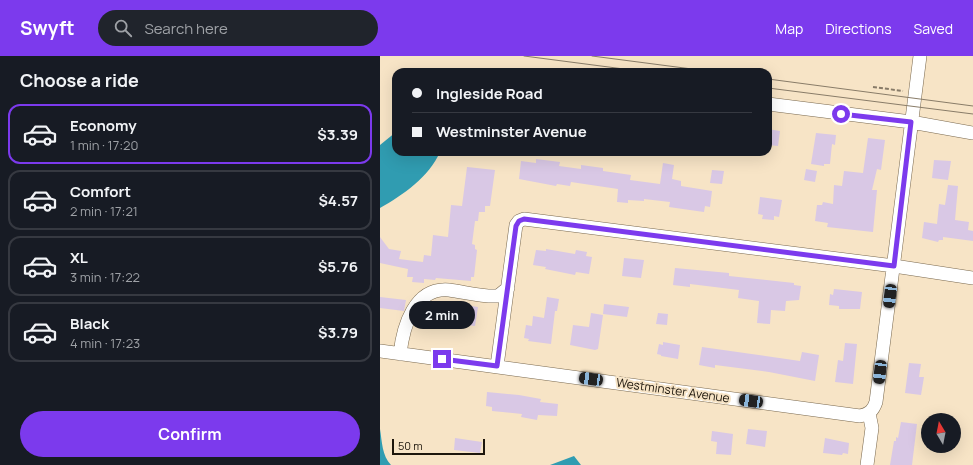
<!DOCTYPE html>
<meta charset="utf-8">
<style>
body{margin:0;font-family:Manrope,sans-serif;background:#20242c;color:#f1f3f6;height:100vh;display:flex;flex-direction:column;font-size:15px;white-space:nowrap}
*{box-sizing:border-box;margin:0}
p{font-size:13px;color:#9ea1a6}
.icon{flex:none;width:22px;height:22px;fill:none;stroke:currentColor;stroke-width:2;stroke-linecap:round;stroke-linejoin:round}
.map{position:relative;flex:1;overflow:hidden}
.details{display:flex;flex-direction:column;background:#171b24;width:380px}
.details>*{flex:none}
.top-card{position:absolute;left:12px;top:12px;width:380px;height:88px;border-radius:12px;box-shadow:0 4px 16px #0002;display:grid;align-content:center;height:88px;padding:0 20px;background:#171b24}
.needle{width:26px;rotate:350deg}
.controls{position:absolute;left:541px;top:357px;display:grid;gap:8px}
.controls a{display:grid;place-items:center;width:40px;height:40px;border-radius:50%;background:#171b24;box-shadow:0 4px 16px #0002;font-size:20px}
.scale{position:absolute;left:12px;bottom:10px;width:93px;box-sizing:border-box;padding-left:4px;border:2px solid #1d160c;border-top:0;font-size:11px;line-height:14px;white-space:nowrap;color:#1d160c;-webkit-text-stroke:3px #f7e4c6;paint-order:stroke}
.end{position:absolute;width:18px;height:18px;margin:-9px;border:5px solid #7c3aed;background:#fff;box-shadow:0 0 0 2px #fff}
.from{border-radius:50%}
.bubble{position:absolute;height:28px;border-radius:14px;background:#171b24;box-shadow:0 4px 16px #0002;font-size:13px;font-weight:700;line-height:28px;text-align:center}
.car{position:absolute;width:12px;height:24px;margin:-12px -6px;border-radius:5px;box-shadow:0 0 3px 1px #0007;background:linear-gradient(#222 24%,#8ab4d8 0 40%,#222 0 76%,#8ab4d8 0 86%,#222 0)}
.top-card b{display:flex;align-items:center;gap:14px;height:38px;font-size:15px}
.top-card b+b{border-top:1px solid #363941}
.top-card i{width:10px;height:10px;background:#f1f3f6}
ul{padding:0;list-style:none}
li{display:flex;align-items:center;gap:12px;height:60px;margin:0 8px 6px;padding:0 12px;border:2px solid #363941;border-radius:12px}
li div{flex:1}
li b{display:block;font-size:15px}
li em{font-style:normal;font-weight:700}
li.on{border-color:#7c3aed}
li>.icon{width:36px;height:36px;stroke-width:1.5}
h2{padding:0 20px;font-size:18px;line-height:48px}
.button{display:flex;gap:8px;margin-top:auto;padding:8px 20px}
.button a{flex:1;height:46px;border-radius:24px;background:#7c3aed;color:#fff;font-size:16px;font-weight:700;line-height:46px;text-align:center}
header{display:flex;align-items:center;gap:24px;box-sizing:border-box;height:56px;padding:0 20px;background:#7c3aed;color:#fff}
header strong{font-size:19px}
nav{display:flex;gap:22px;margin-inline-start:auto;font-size:14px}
.search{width:280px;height:36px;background:#20242c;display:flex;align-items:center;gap:10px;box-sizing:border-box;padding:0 14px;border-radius:22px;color:#9ea1a6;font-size:15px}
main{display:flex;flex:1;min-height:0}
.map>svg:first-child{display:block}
</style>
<header>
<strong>Swyft</strong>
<div class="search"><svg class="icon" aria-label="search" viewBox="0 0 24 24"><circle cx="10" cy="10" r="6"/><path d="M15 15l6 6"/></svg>Search here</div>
<nav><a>Map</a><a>Directions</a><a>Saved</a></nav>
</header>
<main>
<section class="details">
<h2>Choose a ride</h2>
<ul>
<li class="on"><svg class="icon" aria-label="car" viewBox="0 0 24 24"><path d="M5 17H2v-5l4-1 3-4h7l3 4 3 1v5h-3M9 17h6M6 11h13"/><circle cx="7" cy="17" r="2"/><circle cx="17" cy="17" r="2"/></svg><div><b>Economy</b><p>1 min · 17:20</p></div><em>$3.39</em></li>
<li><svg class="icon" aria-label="car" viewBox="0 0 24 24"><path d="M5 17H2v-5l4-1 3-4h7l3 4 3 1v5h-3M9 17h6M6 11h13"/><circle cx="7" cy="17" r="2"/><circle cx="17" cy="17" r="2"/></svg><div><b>Comfort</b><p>2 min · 17:21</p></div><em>$4.57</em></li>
<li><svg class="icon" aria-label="car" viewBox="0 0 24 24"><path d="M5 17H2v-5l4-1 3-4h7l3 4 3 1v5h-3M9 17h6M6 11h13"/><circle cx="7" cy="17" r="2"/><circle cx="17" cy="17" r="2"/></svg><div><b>XL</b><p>3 min · 17:22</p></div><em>$5.76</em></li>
<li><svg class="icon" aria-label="car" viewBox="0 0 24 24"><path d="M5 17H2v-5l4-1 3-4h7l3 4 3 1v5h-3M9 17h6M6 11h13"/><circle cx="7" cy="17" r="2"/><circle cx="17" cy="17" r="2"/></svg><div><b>Black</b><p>4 min · 17:23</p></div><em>$3.79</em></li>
</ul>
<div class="button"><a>Confirm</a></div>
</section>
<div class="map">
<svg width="593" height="409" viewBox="0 0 593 409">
<rect width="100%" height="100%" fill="#f7e4c6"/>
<!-- water -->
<path fill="#309cb1" d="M 16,76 L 16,96 L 60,96 C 49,121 23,139 0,152 L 0,89 Z
M 0,373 C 2,385 2,400 11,409 L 0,409 Z
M 194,400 L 201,409 L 170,409 Z"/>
<!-- building -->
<path fill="#d9c8e5" d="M 388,73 L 400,75 L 398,90 L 388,89 Z
M 436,77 L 456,79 L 455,89 L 452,88 L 450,108 L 444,108 L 444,110 L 431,108 Z
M 488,82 L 505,84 L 501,114 L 497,113 L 492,134 L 497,134 L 493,176 L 447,171 L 448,167 L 435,165 L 437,149 L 442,149 L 443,146 L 453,148 L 454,129 L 462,130 L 464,115 L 483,117 Z
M 156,103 L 180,106 L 179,110 L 201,113 L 201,109 L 223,112 L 223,115 L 251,119 L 250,124 L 280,128 L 283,107 L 294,109 L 292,123 L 301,125 L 301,130 L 332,135 L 330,151 L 325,150 L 324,156 L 289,151 L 290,146 L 264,143 L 264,145 L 248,144 L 248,147 L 237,146 L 238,133 L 191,126 L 190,130 L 177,128 L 176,130 L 139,123 L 141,105 L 156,107 Z
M 554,104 L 571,105 L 568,124 L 552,122 Z
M 87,111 L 115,114 L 110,150 L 105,150 L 105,156 L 99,156 L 98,165 L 95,165 L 92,188 L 95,189 L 95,193 L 97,194 L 94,221 L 91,221 L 91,225 L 56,222 L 55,224 L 44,223 L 44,227 L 32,226 L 33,221 L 27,221 L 28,213 L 0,207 L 0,181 L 9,193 L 21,195 L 19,203 L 43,206 L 44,199 L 51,200 L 53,179 L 68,181 L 71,149 L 82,150 Z
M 426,113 L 437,115 L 435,126 L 424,124 Z
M 332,114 L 344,115 L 342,128 L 330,127 Z
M 568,129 L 578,130 L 575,164 L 589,166 L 588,174 L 593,175 L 593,185 L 563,181 L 563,184 L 559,184 L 558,186 L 542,182 L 544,166 L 557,168 L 559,148 L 565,149 Z
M 380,141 L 402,144 L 399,161 L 394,160 L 394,164 L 382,163 L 383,159 L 378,158 Z
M 166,193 L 195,198 L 196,194 L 207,196 L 206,200 L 212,201 L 209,218 L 196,216 L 195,219 L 165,213 L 166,211 L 153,209 L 156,194 L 166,195 Z
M 244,202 L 264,204 L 261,222 L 242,220 Z
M 295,212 L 349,217 L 349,220 L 414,227 L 414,229 L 421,230 L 419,244 L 406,245 L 405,255 L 391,254 L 390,268 L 377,267 L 379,245 L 358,242 L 359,234 L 310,228 L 310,231 L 293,229 Z
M 454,233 L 482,236 L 480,253 L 459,253 L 459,250 L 449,249 L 450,238 L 453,239 Z
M 0,241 L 26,244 L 24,255 L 0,252 Z
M 167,241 L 179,243 L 177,255 L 175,255 L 171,288 L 148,285 L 149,283 L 144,282 L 146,269 L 152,270 L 153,260 L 164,262 Z
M 57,245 L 98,251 L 95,270 L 78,268 L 79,264 L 55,261 Z
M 224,248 L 249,251 L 247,261 L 223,258 Z
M 211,257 L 223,259 L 218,293 L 215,294 L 190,289 L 193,269 L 209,271 Z
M 278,257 L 288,258 L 287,269 L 276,268 Z
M 283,286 L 300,289 L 298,303 L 281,300 L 281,299 L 277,298 L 279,288 L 283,289 Z
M 465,287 L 477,288 L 473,328 L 455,326 L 458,304 L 463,305 Z
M 322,291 L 420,305 L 422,296 L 439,299 L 435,325 L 389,316 L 335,309 L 335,312 L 319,309 Z
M 529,307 L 541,308 L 539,321 L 544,321 L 541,339 L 525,337 Z
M 107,336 L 139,339 L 161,343 L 160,346 L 178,348 L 177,360 L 158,359 L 157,364 L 141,361 L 142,358 L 112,355 L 112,351 L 106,350 Z
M 521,366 L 537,368 L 532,409 L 510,409 L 514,385 L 516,385 L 516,381 L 518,382 Z
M 368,373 L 387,375 L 385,391 L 366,388 Z
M 332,375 L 353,378 L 351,399 L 336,398 L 337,386 L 331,385 Z
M 75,382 L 102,386 L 100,397 L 74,394 Z
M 445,382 L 469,387 L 468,398 L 463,397 L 462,399 L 443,397 Z"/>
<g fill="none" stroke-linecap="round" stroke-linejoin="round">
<!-- street casing -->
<g stroke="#7a694f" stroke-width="14">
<path id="street" d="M 388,48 L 531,66 L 593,77
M 0,295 L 480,360 C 489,358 493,355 496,346 L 540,0
M 20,298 C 23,271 34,231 69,234 C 85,236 101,241 118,240 L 128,232
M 117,310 L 136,169 L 139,165 L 144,163 L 514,210 L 593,222
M 487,409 L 492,372 L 489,357"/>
</g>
<!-- path -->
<path stroke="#887b68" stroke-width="2" stroke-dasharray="4 2" stroke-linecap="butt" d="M 493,31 L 523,35"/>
<!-- street -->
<use href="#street" stroke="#fff" stroke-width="13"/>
<!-- tram -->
<path stroke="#897c68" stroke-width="1" d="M 144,0 L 267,16
M 212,0 L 335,16
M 388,23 L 593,50
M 388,32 L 593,58"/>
</g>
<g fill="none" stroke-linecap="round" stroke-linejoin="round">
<!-- route -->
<path stroke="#7c3aed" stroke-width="5" d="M 62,303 L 117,310 L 136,170 L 139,165 L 144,163 L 514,210 L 531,66 L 461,58"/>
</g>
<g text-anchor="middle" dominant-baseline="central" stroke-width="4" stroke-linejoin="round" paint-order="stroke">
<!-- street labels -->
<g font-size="12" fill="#1d160c" stroke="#f7e4c6">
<text transform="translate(293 334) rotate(8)">Westminster Avenue</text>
</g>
</g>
</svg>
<div class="controls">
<a><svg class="needle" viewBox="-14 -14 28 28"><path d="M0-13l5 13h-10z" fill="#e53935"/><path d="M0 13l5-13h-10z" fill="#9ea1a6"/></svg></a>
</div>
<div class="scale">50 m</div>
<i class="end from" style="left:461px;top:58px"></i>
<i class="end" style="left:62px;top:303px"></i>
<div class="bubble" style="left:29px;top:245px;width:66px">2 min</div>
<i class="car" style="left:510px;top:240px;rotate:187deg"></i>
<i class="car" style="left:500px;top:316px;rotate:187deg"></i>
<i class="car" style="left:211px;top:323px;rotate:278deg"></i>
<i class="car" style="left:371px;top:345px;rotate:278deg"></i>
<div class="top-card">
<b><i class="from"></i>Ingleside Road</b>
<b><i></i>Westminster Avenue</b>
</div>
</div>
</main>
